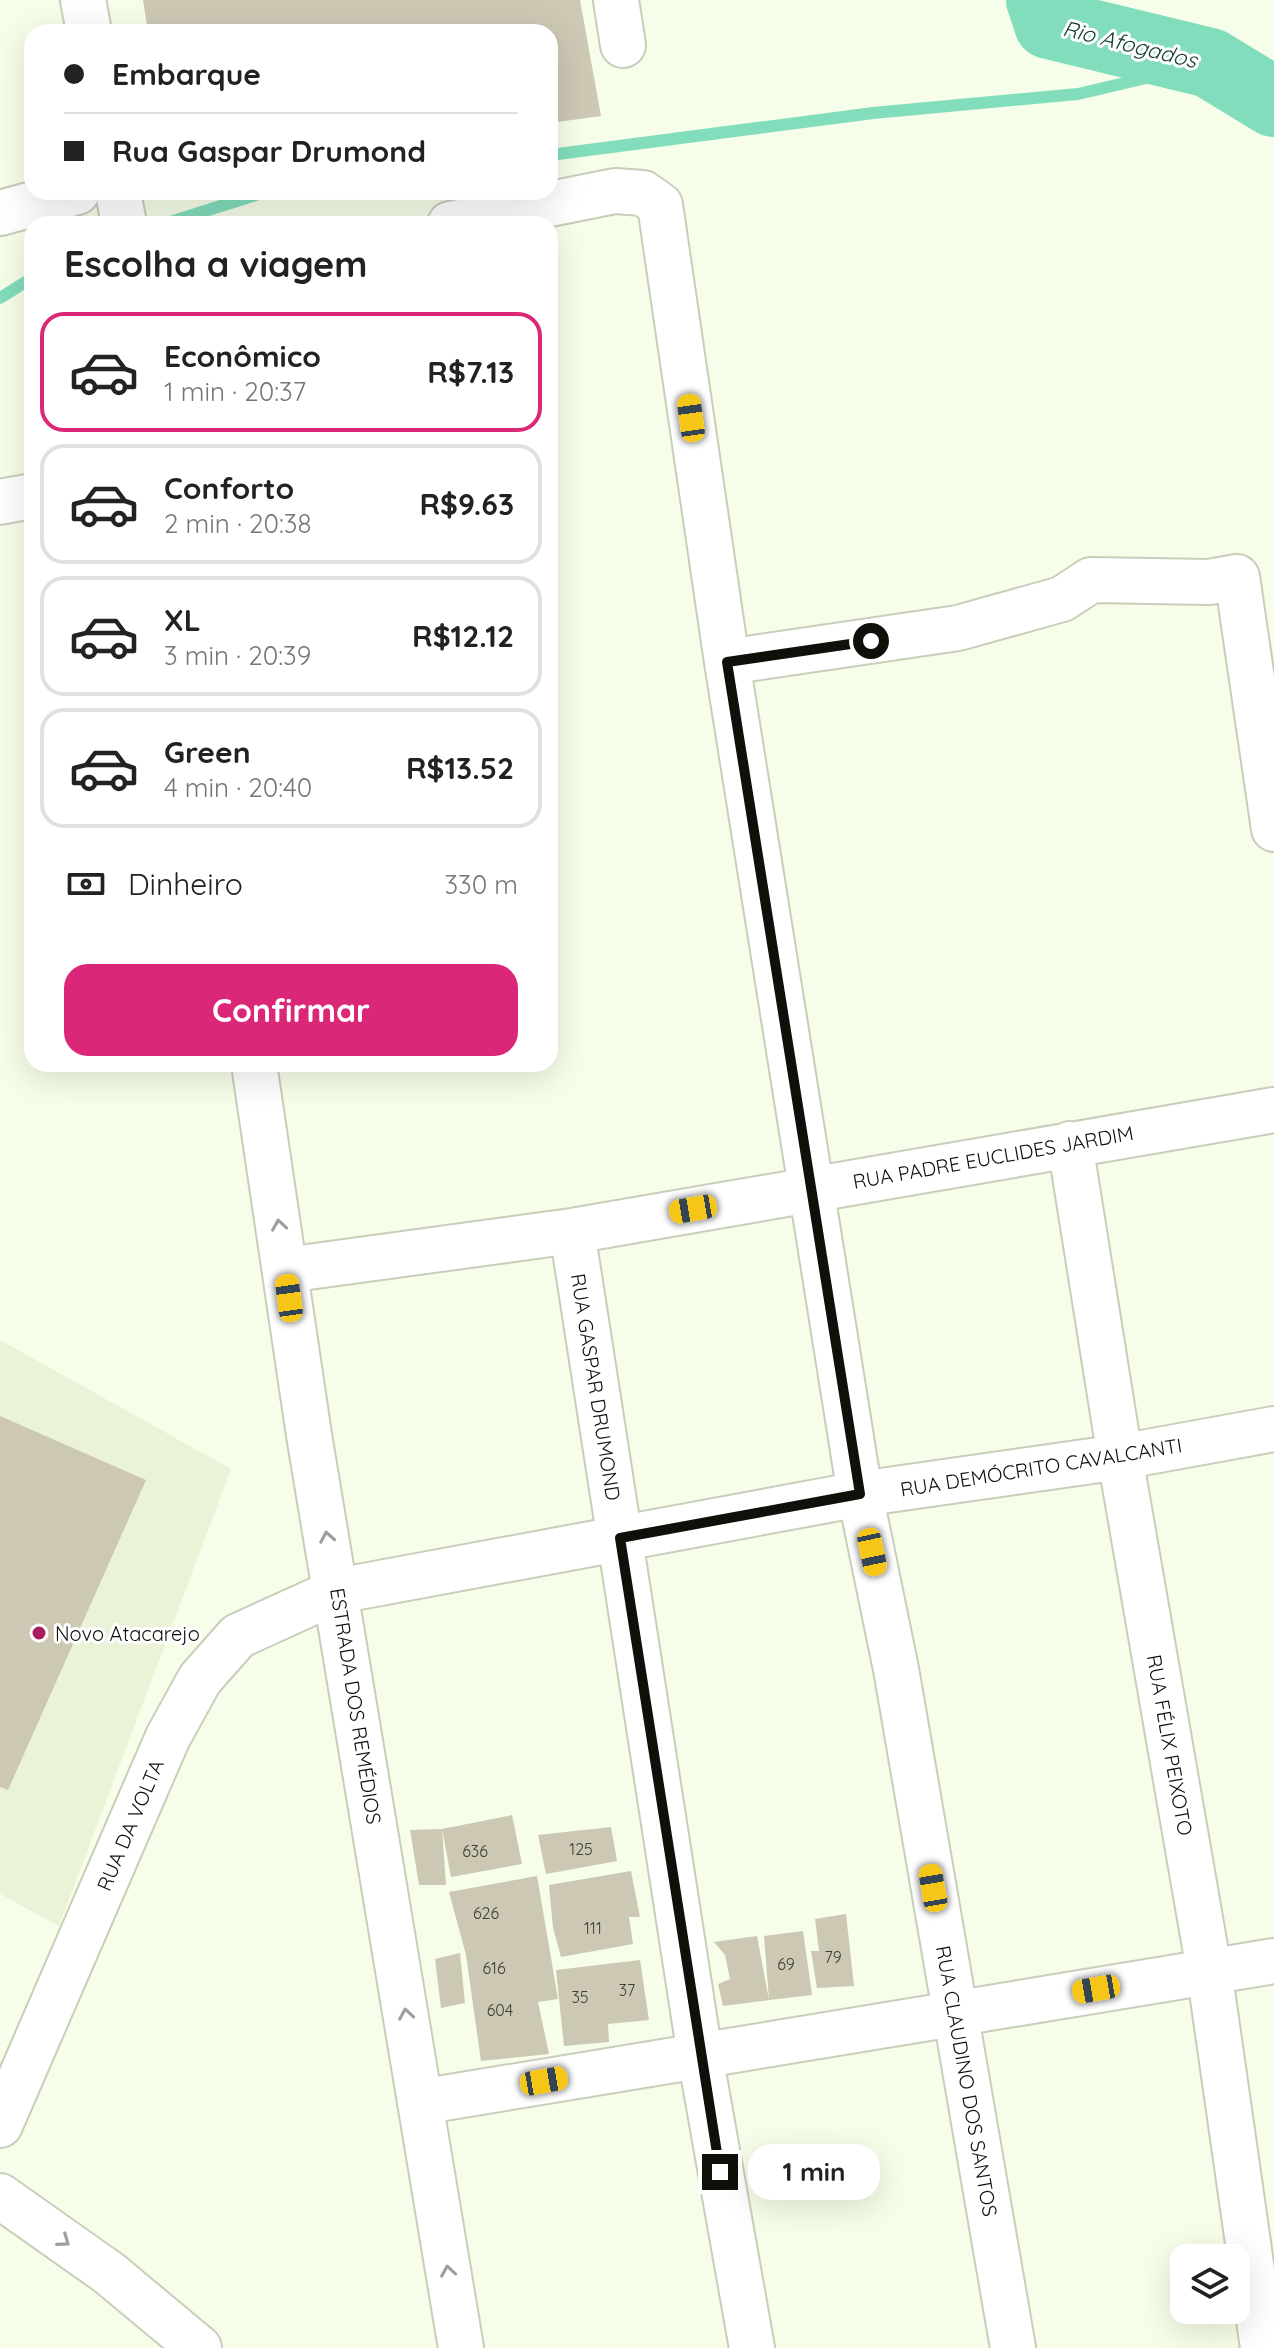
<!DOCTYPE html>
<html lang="pt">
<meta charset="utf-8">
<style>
body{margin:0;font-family:Quicksand,sans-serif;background:#f6f6f6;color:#222;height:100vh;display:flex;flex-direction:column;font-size:30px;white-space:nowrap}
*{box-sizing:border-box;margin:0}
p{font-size:26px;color:#767676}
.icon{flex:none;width:44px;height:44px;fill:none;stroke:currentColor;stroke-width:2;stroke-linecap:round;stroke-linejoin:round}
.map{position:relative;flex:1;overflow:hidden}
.panel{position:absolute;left:24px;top:216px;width:534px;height:856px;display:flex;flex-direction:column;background:#fff;border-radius:24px;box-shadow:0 8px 32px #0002}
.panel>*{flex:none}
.hud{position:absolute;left:24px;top:24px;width:534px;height:176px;border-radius:24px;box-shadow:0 8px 32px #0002;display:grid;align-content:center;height:176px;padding:0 40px;background:#fff}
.controls{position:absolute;left:1170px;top:2244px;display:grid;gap:16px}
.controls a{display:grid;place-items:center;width:80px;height:80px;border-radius:16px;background:#fff;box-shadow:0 8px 32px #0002;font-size:40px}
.end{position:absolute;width:36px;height:36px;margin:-18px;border:10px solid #0e1009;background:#fff;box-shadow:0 0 0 4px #fff}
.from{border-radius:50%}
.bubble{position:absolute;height:56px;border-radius:24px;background:#fff;box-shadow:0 8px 32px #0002;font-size:26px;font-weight:800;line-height:56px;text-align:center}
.car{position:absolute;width:24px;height:48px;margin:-24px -12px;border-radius:10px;box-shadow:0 0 6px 2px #0007;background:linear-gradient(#f5c518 24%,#345 0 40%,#f5c518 0 76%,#345 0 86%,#f5c518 0)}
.hud b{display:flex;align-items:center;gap:28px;height:76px;font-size:30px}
.hud b+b{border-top:2px solid #e0e0e0}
.hud i{width:20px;height:20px;background:#222}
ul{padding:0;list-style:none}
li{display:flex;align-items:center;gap:24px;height:120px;margin:0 16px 12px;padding:0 24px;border:4px solid #e0e0e0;border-radius:24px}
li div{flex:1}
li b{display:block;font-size:30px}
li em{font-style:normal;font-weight:800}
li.current{border-color:#db2777}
li>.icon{width:72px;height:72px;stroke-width:1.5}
h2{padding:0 40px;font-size:36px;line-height:96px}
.pay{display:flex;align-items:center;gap:20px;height:88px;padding:0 40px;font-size:30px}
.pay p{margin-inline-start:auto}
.action{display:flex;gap:16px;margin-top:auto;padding:16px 40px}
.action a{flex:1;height:92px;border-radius:24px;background:#db2777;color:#fff;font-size:32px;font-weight:800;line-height:92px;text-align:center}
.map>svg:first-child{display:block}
</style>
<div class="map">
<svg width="1274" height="2348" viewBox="0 0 1274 2348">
<rect width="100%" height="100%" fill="#f6fde8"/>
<!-- built -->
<path fill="#eaf3d7" d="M 0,1340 L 231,1469 L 59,1926 L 0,1894 Z"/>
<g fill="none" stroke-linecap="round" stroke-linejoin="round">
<!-- stream -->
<path stroke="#82ddbc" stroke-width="12" d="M 550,155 L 873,113 L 1078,94 L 1210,63
M 164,224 L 265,192
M 0,298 L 32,278"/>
<!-- river -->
<path stroke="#82ddbc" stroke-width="70" d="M 1041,0 L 1049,24 L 1210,63 L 1274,102"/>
</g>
<!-- building -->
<path fill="#ccc8b4" d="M 143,0 L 580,0 L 601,116 L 550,123 L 550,32 L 148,32 Z
M 0,1416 L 146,1480 L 8,1790 L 0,1787 Z
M 512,1815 L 522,1864 L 451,1877 L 442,1829 L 446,1885 L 419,1885 L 410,1830 L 442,1829 Z
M 611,1827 L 617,1861 L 546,1874 L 538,1835 Z
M 631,1871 L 640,1917 L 629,1917 L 633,1944 L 561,1957 L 553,1928 L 549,1885 Z
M 537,1876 L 558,1999 L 538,2002 L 549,2054 L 481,2061 L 466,1955 L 449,1892 Z
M 846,1914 L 854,1986 L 817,1988 L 811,1951 L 819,1951 L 815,1919 Z
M 803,1931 L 812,1995 L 769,2000 L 764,1936 Z
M 757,1936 L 769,2000 L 723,2006 L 718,1984 L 730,1979 L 725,1955 L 714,1942 Z
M 460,1953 L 465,2003 L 441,2008 L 435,1959 Z
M 640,1960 L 649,2020 L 608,2024 L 609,2042 L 564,2046 L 556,1970 Z"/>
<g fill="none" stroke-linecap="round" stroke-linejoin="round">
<!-- minor casing -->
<g stroke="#c8ceba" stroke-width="48">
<path id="minor" d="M 616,0 L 623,45
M 0,213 L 77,192
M 450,224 L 615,191 L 643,193 L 660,205 L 727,662 L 860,1494 L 896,1669 L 1013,2348
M 0,502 L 32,496
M 727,662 L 958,628 L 1062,599 L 1091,580 L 1209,582 L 1237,577 L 1274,829
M 1070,1144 L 1120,1457 L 1209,1970 L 1263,2348
M 572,1231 L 700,2055 L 752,2348
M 286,1270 L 572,1231 L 1274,1110
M 420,2102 L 1274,1961
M 0,2125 L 168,1737 L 200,1679 L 238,1636 L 337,1591 L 860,1494 L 1120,1457 L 1274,1429"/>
</g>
<!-- major casing -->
<g stroke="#c8ceba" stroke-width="48">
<path id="major" d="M 83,0 L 89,32
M 118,192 L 124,224
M 254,1064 L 309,1435 L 461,2348
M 0,2196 L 109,2273 L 199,2348"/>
</g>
<!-- minor -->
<use href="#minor" stroke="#fff" stroke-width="44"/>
<!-- major -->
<use href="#major" stroke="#fff" stroke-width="44"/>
</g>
<!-- one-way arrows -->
<defs><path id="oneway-chevron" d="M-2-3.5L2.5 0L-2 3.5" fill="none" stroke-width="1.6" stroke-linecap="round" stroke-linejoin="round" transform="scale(2)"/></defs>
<g stroke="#9f9f9d">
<use href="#oneway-chevron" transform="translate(279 1225) rotate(-99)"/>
<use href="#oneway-chevron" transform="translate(327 1537) rotate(-100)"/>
<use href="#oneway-chevron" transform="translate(406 2014) rotate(-99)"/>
<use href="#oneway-chevron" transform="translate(64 2241) rotate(35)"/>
<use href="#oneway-chevron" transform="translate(448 2271) rotate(-99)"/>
</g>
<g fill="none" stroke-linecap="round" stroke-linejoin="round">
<!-- route -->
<path stroke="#0e1009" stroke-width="10" d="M 720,2172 L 620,1538 L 860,1494 L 727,662 L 871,641"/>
</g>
<!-- markers -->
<circle fill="#a91c5c" stroke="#fff" stroke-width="3" cx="39" cy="1633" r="8"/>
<g text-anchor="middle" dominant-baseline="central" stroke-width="6" stroke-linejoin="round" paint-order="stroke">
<!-- number labels -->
<g font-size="16" fill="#3e3e34">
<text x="581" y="1849">125</text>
<text x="475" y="1851">636</text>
<text x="486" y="1913">626</text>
<text x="593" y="1928">111</text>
<text x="833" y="1957">79</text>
<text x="786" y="1964">69</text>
<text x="494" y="1968">616</text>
<text x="627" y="1990">37</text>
<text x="580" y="1997">35</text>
<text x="500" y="2010">604</text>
</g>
<!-- street labels -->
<g font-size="20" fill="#0e1009" stroke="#fff">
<text transform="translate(993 1157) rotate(-10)">RUA PADRE EUCLIDES JARDIM</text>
<text transform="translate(596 1387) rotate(81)">RUA GASPAR DRUMOND</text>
<text transform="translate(1041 1467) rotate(-9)">RUA DEMÓCRITO CAVALCANTI</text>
<text transform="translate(356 1706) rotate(81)">ESTRADA DOS REMÉDIOS</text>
<text transform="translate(1170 1745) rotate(80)">RUA FÉLIX PEIXOTO</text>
<text transform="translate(130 1825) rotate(-67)">RUA DA VOLTA</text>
<text transform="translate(967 2081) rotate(80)">RUA CLAUDINO DOS SANTOS</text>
</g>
<!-- poi labels -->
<g font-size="20" fill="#0e1009" stroke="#fff" text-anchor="start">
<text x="55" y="1633">Novo Atacarejo</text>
</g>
<!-- water labels -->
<g font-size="22" font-style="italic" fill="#184133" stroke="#fff">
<text transform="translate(1130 44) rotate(14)">Rio Afogados</text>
</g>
</g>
</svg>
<div class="controls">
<a><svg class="icon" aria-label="layers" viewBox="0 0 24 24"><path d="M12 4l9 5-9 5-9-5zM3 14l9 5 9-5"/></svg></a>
</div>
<i class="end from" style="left:871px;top:641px"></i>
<i class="end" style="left:720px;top:2172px"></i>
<div class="bubble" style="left:748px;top:2144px;width:132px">1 min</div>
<i class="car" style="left:691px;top:418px;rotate:352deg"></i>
<i class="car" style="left:693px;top:1209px;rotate:260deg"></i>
<i class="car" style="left:289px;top:1298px;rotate:352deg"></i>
<i class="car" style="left:872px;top:1552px;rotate:168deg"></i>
<i class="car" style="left:933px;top:1888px;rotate:350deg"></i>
<i class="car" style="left:1096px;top:1989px;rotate:260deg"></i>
<i class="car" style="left:544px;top:2081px;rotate:80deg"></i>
<div class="hud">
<b><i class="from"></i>Embarque</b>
<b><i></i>Rua Gaspar Drumond</b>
</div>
<section class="panel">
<h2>Escolha a viagem</h2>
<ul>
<li class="current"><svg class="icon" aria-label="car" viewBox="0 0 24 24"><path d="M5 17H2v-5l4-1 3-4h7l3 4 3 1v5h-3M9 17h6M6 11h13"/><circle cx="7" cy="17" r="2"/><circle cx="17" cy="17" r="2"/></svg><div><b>Econômico</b><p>1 min · 20:37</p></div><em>R$7.13</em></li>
<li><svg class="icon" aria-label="car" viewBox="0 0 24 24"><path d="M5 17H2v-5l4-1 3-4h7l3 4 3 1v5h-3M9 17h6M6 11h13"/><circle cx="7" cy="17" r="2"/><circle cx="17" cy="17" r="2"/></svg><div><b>Conforto</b><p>2 min · 20:38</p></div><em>R$9.63</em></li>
<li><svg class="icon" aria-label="car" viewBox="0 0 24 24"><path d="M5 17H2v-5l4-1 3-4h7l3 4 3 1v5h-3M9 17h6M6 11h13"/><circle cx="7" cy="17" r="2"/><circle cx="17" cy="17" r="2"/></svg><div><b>XL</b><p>3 min · 20:39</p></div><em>R$12.12</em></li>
<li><svg class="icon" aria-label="car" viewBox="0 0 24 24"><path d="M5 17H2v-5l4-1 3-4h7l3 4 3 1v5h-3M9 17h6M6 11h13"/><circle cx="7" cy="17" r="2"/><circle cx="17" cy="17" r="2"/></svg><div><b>Green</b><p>4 min · 20:40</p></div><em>R$13.52</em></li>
</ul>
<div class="pay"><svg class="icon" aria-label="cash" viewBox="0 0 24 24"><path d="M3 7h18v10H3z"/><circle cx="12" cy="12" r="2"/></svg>Dinheiro<p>330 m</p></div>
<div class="action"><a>Confirmar</a></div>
</section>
</div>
